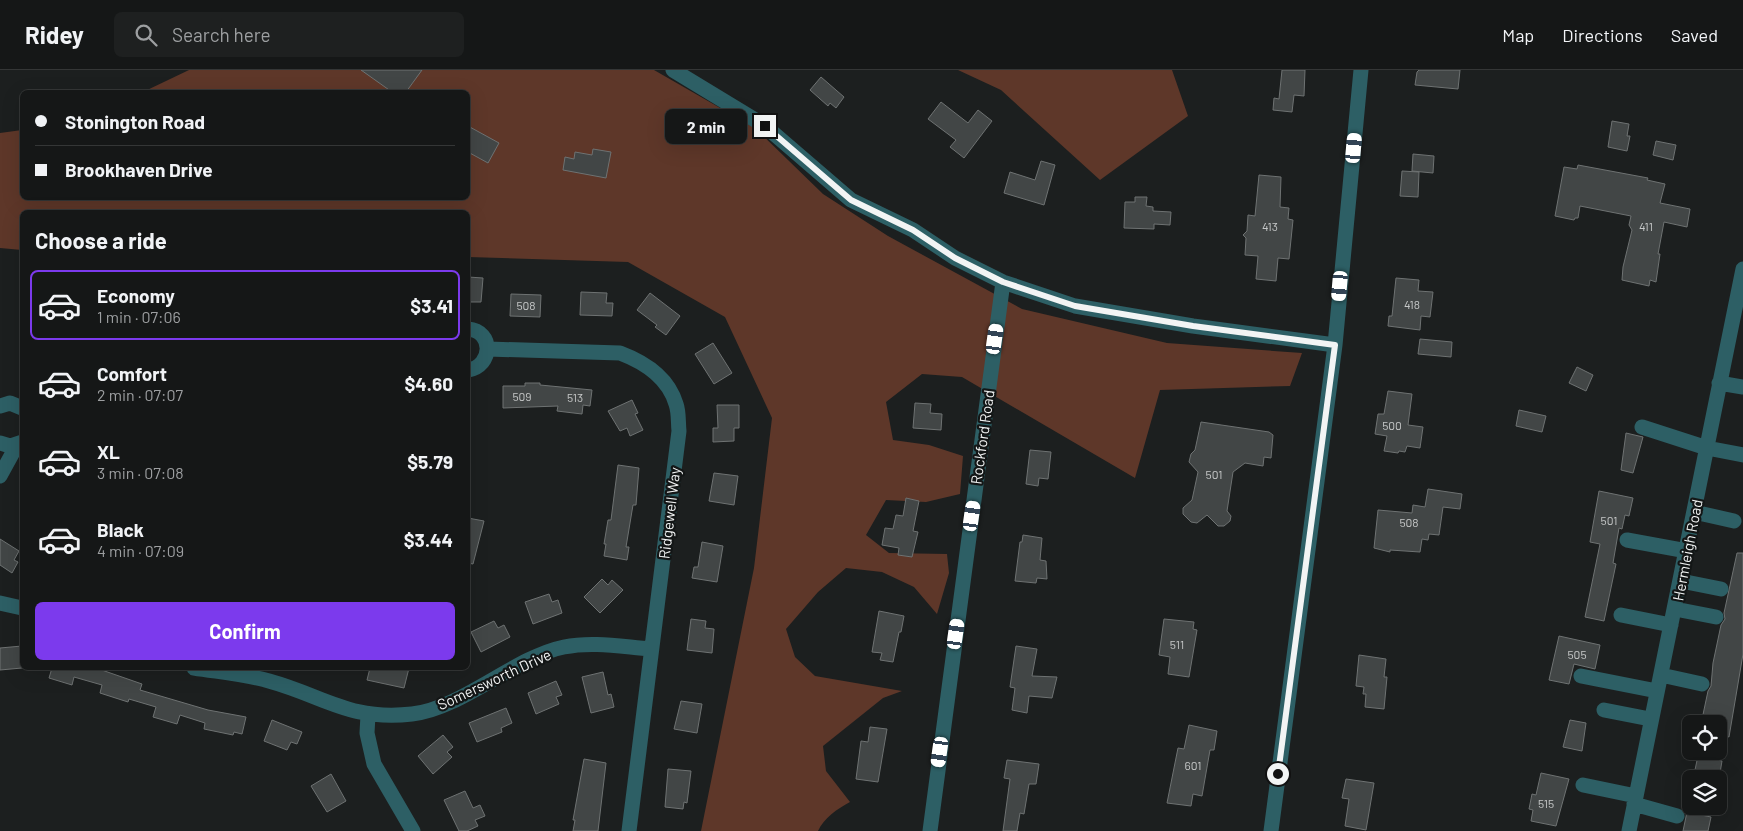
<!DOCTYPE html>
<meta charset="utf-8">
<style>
body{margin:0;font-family:Barlow,sans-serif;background:#1e2020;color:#f1f3f6;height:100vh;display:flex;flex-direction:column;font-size:19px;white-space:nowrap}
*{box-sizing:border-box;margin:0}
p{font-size:16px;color:#9d9fa1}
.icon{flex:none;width:28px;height:28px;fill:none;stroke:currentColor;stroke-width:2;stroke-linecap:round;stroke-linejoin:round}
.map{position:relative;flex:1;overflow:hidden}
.sheet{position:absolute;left:20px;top:140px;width:450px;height:460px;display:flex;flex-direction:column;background:#151717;border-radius:8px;box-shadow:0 5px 20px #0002,0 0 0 1px #343636}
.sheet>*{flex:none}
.top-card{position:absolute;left:20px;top:20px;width:450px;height:110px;border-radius:8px;box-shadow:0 5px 20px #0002,0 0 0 1px #343636;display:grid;align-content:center;height:110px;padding:0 15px;background:#151717}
.buttons{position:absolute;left:1682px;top:645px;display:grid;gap:10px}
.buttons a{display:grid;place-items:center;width:45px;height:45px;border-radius:8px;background:#151717;box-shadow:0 5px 20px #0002,0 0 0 1px #343636;font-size:25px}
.end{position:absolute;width:22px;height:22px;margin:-11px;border:6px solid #f2f4f4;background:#111;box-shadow:0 0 0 2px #111}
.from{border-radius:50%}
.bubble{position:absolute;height:35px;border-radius:8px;background:#151717;box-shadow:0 5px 20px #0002,0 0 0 1px #343636;font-size:16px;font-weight:700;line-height:35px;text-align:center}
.car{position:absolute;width:15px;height:30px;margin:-15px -8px;border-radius:6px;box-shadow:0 0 4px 1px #0007;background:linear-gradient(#fff 24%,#345 0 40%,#fff 0 76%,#345 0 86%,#fff 0)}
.top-card b{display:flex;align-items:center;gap:18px;height:48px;font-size:19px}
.top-card b+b{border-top:1px solid #343636}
.top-card i{width:12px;height:12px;background:#f1f3f6}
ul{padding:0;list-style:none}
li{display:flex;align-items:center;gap:15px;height:70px;margin:0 10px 8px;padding:0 5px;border:2px solid transparent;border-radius:8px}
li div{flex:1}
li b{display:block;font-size:19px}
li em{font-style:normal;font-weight:700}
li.on{border-color:#7c3aed}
li>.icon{width:45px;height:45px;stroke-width:1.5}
h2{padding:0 15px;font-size:22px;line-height:60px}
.primary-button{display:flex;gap:10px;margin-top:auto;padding:10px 15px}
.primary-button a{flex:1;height:58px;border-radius:8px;background:#7c3aed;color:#fff;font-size:20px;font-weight:700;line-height:58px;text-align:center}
header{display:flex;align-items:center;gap:30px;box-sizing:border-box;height:70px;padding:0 25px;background:#151717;border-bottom:1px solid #343636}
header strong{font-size:24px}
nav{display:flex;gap:28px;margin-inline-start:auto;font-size:18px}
.search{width:350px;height:45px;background:#1e2020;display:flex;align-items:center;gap:12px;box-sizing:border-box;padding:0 18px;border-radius:8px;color:#9d9fa1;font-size:19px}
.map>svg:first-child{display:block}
</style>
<header>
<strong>Ridey</strong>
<div class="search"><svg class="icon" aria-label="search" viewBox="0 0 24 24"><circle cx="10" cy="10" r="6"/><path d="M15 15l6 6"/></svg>Search here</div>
<nav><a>Map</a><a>Directions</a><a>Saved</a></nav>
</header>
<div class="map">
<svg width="1743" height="761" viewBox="0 0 1743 761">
<rect width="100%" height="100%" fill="#1c1f1f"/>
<!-- forest -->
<path fill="#5e3729" d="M 189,0 L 654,0 L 755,58 L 823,124 L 888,166 L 1022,239 L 1167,273 L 1302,283 L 1290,316 L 1160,320 L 1135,408 L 962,307 L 922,304 L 886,332 L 893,370 L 929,375 L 963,386 L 960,424 L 926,432 L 886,430 L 866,465 L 889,483 L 947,484 L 949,503 L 937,544 L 914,517 L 882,502 L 846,498 L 818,522 L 786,559 L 795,587 L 815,606 L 902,621 L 883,628 L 823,676 L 826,701 L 850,732 C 837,739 824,748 818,761 L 701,761 L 754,498 L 772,348 L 725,247 L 628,192 L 468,187 L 468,142 L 22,142 L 22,180 L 0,178 L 0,63 L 22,60 L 22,128 L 468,128 L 468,22 L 143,22 Z
M 958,0 L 1172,0 L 1188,46 L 1100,110 L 1001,20 Z"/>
<!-- building -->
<path fill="#424646" stroke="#6e7272" d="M 361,0 L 422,0 L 406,22 L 392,22 Z
M 1282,0 L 1305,0 L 1304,26 L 1294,25 L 1292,42 L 1273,40 L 1274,28 L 1279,29 Z
M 1419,0 L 1460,0 L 1458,19 L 1415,15 L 1417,2 Z
M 821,7 L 844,27 L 836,38 L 830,33 L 828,36 L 810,20 Z
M 941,32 L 968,53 L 978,40 L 992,51 L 964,88 L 950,77 L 956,70 L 928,49 Z
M 1612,51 L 1629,54 L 1627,66 L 1630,66 L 1627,81 L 1608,77 Z
M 468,56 L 499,73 L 488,93 L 468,82 Z
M 1656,71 L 1676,75 L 1673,90 L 1653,85 Z
M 593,79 L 611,82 L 606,108 L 563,100 L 565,87 L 574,89 L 575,82 L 592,85 Z
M 1413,84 L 1434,86 L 1433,103 L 1412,101 Z
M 1041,91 L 1055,95 L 1044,135 L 1004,123 L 1010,102 L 1035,110 Z
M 1578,95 L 1648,108 L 1647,110 L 1665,114 L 1660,133 L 1690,139 L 1687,157 L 1664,152 L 1658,184 L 1660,184 L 1656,212 L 1650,210 L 1649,216 L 1622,210 L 1623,197 L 1632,160 L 1629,155 L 1631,146 L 1580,136 L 1578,148 L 1575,148 L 1574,150 L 1555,146 L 1564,97 L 1577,99 Z
M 1402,101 L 1419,102 L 1418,127 L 1400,126 Z
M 1259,105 L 1281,107 L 1280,137 L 1289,138 L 1288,149 L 1293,150 L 1289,189 L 1278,188 L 1276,211 L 1256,209 L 1258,186 L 1245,185 L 1246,168 L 1243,165 L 1247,161 L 1248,145 L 1255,146 Z
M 1135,127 L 1147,127 L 1146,136 L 1153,137 L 1153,141 L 1171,142 L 1170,155 L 1154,154 L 1154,159 L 1124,158 L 1125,132 L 1135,132 Z
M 468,207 L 483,208 L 481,232 L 468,232 Z
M 1396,208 L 1419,210 L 1418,221 L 1433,222 L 1430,247 L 1421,246 L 1420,260 L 1388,256 L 1389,246 L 1392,246 Z
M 581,222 L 607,223 L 606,233 L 613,233 L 612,246 L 580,245 Z
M 650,223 L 680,246 L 666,265 L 655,257 L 657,255 L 637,240 Z
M 511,224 L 541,225 L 540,247 L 510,246 Z
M 1420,269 L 1452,272 L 1451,287 L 1418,284 Z
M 713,273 L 732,303 L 714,314 L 695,284 Z
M 1577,297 L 1593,305 L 1586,321 L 1569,313 Z
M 525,313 L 540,313 L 540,315 L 592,320 L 590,336 L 583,335 L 582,344 L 557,341 L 558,336 L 503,338 L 503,316 L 525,316 Z
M 1388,321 L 1412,324 L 1408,355 L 1423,357 L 1420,378 L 1407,376 L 1405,382 L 1399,381 L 1398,383 L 1384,381 L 1387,366 L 1375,364 L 1378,344 L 1384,344 Z
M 632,330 L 638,343 L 635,344 L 643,360 L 630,366 L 627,358 L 620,361 L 608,341 Z
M 915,333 L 931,334 L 930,343 L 942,344 L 941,360 L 913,358 Z
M 717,335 L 739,335 L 739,358 L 734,358 L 734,371 L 713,372 L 713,358 L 718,358 Z
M 1519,340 L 1546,346 L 1542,362 L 1516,356 Z
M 1201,352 L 1269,362 L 1273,365 L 1271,388 L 1264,387 L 1263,396 L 1245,393 L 1233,402 L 1227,441 L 1231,446 L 1230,451 L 1224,456 L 1218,456 L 1207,445 L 1197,453 L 1191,452 L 1183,444 L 1183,438 L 1192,430 L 1198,402 L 1189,392 L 1191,384 L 1195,380 Z
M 1626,363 L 1643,367 L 1633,403 L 1621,400 Z
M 1030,380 L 1051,382 L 1048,409 L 1039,408 L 1038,416 L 1026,414 Z
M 618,395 L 639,398 L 636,435 L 633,435 L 626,477 L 629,477 L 627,490 L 604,486 L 606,474 L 604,474 L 608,450 L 611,450 Z
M 714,403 L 738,406 L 734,435 L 709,431 Z
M 1428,419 L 1462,424 L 1460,439 L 1443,437 L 1439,465 L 1429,464 L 1428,470 L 1422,469 L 1420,482 L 1390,480 L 1390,482 L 1374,478 L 1378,440 L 1412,443 L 1413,435 L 1425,437 Z
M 1599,421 L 1633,428 L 1629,446 L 1625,445 L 1622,459 L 1619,458 L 1613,493 L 1616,494 L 1604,551 L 1585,547 L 1600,474 L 1590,472 Z
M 906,428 L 919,431 L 913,461 L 918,462 L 912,487 L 898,485 L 899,478 L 882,475 L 885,458 L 893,459 L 896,445 L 903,446 Z
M 468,448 L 484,451 L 473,494 L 468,493 Z
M 1023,465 L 1042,468 L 1040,490 L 1046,491 L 1047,509 L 1037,508 L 1036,513 L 1015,511 L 1020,472 L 1022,472 Z
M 0,469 L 19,481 L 14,490 L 18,492 L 12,503 L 0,495 Z
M 702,472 L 723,476 L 717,512 L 692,508 L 694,497 L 698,497 Z
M 1737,483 L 1743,483 L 1743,584 L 1729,667 L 1719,664 L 1719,654 L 1701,654 L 1708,621 L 1711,616 L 1713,593 L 1721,555 L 1725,549 L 1724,543 Z
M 602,509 L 608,515 L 612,510 L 623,520 L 600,543 L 584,527 Z
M 549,524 L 552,532 L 558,530 L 562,543 L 533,554 L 525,532 Z
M 879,541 L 904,546 L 901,562 L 899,562 L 893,592 L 880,590 L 882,583 L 872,582 Z
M 691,549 L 706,551 L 705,558 L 714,559 L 712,583 L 687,580 Z
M 1164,549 L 1194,552 L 1193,559 L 1197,560 L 1189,607 L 1168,604 L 1170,587 L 1159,585 Z
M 494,551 L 498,558 L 504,555 L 510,567 L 481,582 L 471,562 Z
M 1559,566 L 1600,575 L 1595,599 L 1574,594 L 1569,614 L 1549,610 Z
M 22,576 L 22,598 L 0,600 L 0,578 Z
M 1016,576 L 1037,579 L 1032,606 L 1057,607 L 1052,628 L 1029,626 L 1027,643 L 1012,640 L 1015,618 L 1010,617 Z
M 1359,585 L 1386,589 L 1384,607 L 1387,607 L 1384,639 L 1365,637 L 1366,624 L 1363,624 L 1364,617 L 1356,616 Z
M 52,598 L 96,598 L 142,614 L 140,620 L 208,640 L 246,647 L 242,664 L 234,662 L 233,665 L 204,659 L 205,653 L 180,645 L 177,654 L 153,647 L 156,637 L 129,629 L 128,632 L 100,623 L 102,615 L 74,607 L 72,615 L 49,608 Z
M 370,598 L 409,598 L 404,618 L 367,610 Z
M 603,602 L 608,625 L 611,624 L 614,637 L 591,643 L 582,607 Z
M 556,611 L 562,625 L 556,627 L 559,634 L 536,644 L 528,623 Z
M 681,631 L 702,634 L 697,663 L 674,659 Z
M 506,638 L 512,653 L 501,658 L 502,662 L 477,672 L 469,653 Z
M 272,650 L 302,662 L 297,674 L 291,672 L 287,680 L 264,671 Z
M 1570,650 L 1586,653 L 1582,681 L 1563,677 Z
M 1189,655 L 1217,661 L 1214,680 L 1210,680 L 1202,726 L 1193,724 L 1191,736 L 1167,733 L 1178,678 L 1184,679 Z
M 870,657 L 887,659 L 878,712 L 856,709 L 861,671 L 868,672 Z
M 443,665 L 453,677 L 447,682 L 452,687 L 433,704 L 418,686 Z
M 1698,686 L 1722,691 L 1719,709 L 1693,709 Z
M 584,689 L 606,693 L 598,761 L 573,761 L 575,750 L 573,750 Z
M 1007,690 L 1039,694 L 1036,714 L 1029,714 L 1024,744 L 1020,743 L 1017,761 L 1003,761 L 1010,709 L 1004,708 Z
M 668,699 L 691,701 L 687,733 L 684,732 L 683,739 L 665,737 Z
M 1541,703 L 1569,709 L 1556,756 L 1531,751 L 1533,740 L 1529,739 L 1532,724 L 1536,725 Z
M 331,704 L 346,731 L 327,742 L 311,716 Z
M 1346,709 L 1374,713 L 1366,760 L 1345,756 L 1349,729 L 1342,728 Z
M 465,721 L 473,738 L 480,735 L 485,746 L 475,750 L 478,756 L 467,761 L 459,761 L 444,730 Z
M 1687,742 L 1711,747 L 1708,761 L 1683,761 Z"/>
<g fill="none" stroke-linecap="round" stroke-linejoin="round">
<!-- minor -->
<path stroke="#2d5f65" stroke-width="15" d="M 673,0 L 765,56 L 851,130 L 913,160 L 955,188 L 1003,212 L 1075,236 L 1193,256 L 1335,275
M 468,259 C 494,261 493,296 468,300
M 488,279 L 620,283 C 644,292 668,307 676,334 C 679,342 678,352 679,361 L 629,761
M 1719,313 L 1743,317
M 0,336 L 10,333 L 22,338
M 1642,357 L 1707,378 L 1743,385
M 0,373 L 10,376 L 22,372
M 0,406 L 17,375
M 1694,442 L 1734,451
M 1627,470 L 1687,481
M 1681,511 L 1721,519
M 0,533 L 22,538
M 1675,539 L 1716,547
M 1621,545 L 1671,555
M 194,598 C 219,602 245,604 269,611 C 324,626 349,651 412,644 C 461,639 515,587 564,577 C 593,571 623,577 651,579
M 1661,605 L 1702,614
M 1581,606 L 1657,621
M 1604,640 L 1650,649
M 368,645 L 367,663 L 374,694 L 413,761
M 1583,715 L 1636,726
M 1634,734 L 1677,746
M 930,761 L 1003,212
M 1271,761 L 1335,275 L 1361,0
M 1629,761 L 1743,199"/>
</g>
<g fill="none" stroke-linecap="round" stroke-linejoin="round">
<!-- route -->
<path stroke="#f2f4f4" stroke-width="6" d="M 765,56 L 851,130 L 913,160 L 955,188 L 1003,212 L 1075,236 L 1193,256 L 1335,275 L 1278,704"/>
</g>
<g text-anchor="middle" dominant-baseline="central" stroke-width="4.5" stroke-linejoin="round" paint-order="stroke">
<!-- number labels -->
<g font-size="12" fill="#c6c8c8">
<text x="1270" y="156">413</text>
<text x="1646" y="156">411</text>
<text x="1412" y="234">418</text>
<text x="526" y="235">508</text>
<text x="522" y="326">509</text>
<text x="575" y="327">513</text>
<text x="1392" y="355">500</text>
<text x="1214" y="404">501</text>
<text x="1609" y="450">501</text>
<text x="1409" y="452">508</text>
<text x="1177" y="574">511</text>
<text x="1577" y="584">505</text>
<text x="1193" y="695">601</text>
<text x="1546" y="733">515</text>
</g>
<!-- street labels -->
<g font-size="15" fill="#f2f4f4" stroke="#131616">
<text transform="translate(982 367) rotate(-82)">Rockford Road</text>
<text transform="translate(669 443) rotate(-83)">Ridgewell Way</text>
<text transform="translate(1687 480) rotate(-79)">Hermleigh Road</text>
<text transform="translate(494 609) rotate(-25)">Somersworth Drive</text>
</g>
</g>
</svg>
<div class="buttons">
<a><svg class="icon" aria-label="locate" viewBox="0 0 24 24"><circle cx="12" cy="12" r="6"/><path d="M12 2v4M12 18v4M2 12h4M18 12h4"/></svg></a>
<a><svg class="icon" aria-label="layers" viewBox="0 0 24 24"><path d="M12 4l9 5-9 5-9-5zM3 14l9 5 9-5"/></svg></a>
</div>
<i class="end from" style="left:1278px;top:704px"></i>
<i class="end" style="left:765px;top:56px"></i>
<div class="bubble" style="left:665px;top:39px;width:82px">2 min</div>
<i class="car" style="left:1354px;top:78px;rotate:5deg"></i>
<i class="car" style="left:1340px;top:216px;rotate:185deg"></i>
<i class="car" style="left:995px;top:269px;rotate:8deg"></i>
<i class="car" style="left:972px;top:446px;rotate:8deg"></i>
<i class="car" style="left:956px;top:564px;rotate:8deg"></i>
<i class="car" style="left:940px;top:682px;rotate:188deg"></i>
<div class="top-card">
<b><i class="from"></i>Stonington Road</b>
<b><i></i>Brookhaven Drive</b>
</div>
<section class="sheet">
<h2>Choose a ride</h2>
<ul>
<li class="on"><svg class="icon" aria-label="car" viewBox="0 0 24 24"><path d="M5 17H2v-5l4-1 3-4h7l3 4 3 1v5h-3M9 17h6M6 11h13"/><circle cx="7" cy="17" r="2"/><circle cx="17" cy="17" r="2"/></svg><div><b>Economy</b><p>1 min · 07:06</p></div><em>$3.41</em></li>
<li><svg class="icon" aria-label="car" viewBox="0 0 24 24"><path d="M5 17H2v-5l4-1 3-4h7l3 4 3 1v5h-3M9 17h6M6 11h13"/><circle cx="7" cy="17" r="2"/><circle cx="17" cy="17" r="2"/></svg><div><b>Comfort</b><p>2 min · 07:07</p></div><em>$4.60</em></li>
<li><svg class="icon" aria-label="car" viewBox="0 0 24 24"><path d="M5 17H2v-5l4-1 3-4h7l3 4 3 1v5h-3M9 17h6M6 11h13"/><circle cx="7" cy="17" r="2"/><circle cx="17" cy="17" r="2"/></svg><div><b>XL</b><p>3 min · 07:08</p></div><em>$5.79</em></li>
<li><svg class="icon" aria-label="car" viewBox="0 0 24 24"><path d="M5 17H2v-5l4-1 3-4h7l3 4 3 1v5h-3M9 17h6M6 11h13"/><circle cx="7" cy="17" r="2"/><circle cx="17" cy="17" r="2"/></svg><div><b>Black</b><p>4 min · 07:09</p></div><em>$3.44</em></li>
</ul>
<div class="primary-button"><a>Confirm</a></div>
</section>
</div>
